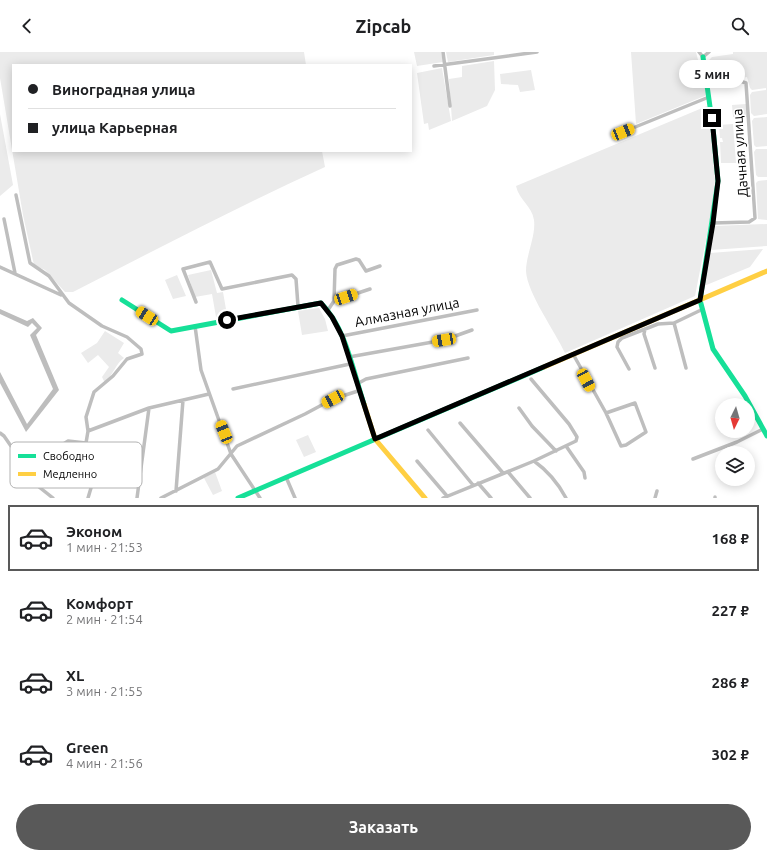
<!DOCTYPE html>
<html lang="ru">
<meta charset="utf-8">
<style>
body{margin:0;font-family:Ubuntu,sans-serif;background:#f2f2f2;color:#202124;height:100vh;display:flex;flex-direction:column;font-size:15px;white-space:nowrap}
*{box-sizing:border-box;margin:0}
p{font-size:13px;color:#757577}
.icon{flex:none;width:22px;height:22px;fill:none;stroke:currentColor;stroke-width:2;stroke-linecap:round;stroke-linejoin:round}
.map{position:relative;height:446px;overflow:hidden}
.side{display:flex;flex-direction:column;background:#fff;flex:1}
.side>*{flex:none}
.guide{position:absolute;left:12px;top:12px;width:400px;height:88px;border-radius:0px;box-shadow:0 2px 10px #0003;display:grid;align-content:center;height:88px;padding:0 16px;background:#fff}
.needle{width:26px;rotate:185deg}
.tools{position:absolute;left:715px;top:346px;display:grid;gap:8px}
.tools a{display:grid;place-items:center;width:40px;height:40px;border-radius:50%;background:#fff;box-shadow:0 2px 10px #0003;font-size:20px}
.end{position:absolute;width:18px;height:18px;margin:-9px;border:5px solid #000;background:#fff;box-shadow:0 0 0 2px #fff}
.from{border-radius:50%}
.bubble{position:absolute;height:28px;border-radius:14px;background:#fff;box-shadow:0 2px 10px #0003;font-size:13px;font-weight:600;line-height:28px;text-align:center}
.car{position:absolute;width:12px;height:24px;margin:-12px -6px;border-radius:5px;box-shadow:0 0 3px 1px #0007;background:linear-gradient(#f5c518 24%,#345 0 40%,#f5c518 0 76%,#345 0 86%,#f5c518 0)}
.guide b{display:flex;align-items:center;gap:14px;height:38px;font-size:15px}
.guide b+b{border-top:1px solid #e0e0e0}
.guide i{width:10px;height:10px;background:#202124}
ul{padding:7px 0 0;list-style:none}
li{display:flex;align-items:center;gap:12px;height:66px;margin:0 8px 6px;padding:0 8px;border:2px solid transparent;border-radius:0px}
li div{flex:1}
li b{display:block;font-size:15px}
li em{font-style:normal;font-weight:600}
li.on{border-color:#595959}
li>.icon{width:36px;height:36px;stroke-width:1.5}
.action{display:flex;gap:8px;margin-top:auto;padding:8px 16px}
.action a{flex:1;height:46px;border-radius:24px;background:#595959;color:#fff;font-size:16px;font-weight:600;line-height:46px;text-align:center}
header{display:flex;justify-content:space-between;align-items:center;height:52px;padding:0 16px;background:#fff;font-size:18px;font-weight:600}
.map>svg:first-child{display:block}
</style>
<header><svg class="icon" aria-label="back" viewBox="0 0 24 24"><path d="M15 5l-7 7 7 7"/></svg>Zipcab<svg class="icon" aria-label="search" viewBox="0 0 24 24"><circle cx="10" cy="10" r="6"/><path d="M15 15l6 6"/></svg></header>
<div class="map">
<svg width="767" height="446" viewBox="0 0 767 446">
<rect width="100%" height="100%" fill="#fff"/>
<!-- green -->
<path fill="#ebebeb" d="M 0,0 L 304,0 L 306,13 L 13,13 L 13,99 L 322,99 L 325,115 C 239,154 157,197 73,240 L 65,240 L 45,218 L 34,213 L 23,163 L 0,26 Z
M 414,0 L 441,0 L 443,10 L 417,14 Z
M 446,0 L 494,0 L 494,3 L 448,10 Z
M 631,0 L 696,0 L 707,43 L 636,72 Z
M 733,0 L 767,0 L 767,62 L 754,64 L 751,61 L 750,43 L 752,40 L 766,38 L 766,36 L 752,38 L 750,36 L 747,25 L 713,32 L 709,8 L 712,5 L 733,2 Z
M 494,9 L 495,38 L 487,54 L 452,69 L 449,27 L 462,25 L 462,14 Z
M 442,16 L 451,69 L 429,78 L 428,71 L 424,72 L 417,21 Z
M 531,18 L 535,38 L 520,40 L 518,33 L 501,32 L 500,22 Z
M 746,52 L 747,65 L 733,65 L 732,53 Z
M 707,54 L 712,90 L 715,128 L 712,157 L 695,244 L 565,301 C 555,279 527,241 526,219 C 526,203 536,184 534,168 C 532,154 519,148 516,134 Z
M 0,62 L 13,133 L 0,144 Z
M 767,65 L 767,94 L 756,95 L 754,93 L 752,69 L 754,66 Z
M 733,72 L 736,111 L 721,111 L 720,90 L 723,90 L 722,86 L 720,86 L 719,73 Z
M 756,97 L 767,97 L 767,125 L 758,125 L 756,123 L 754,100 Z
M 767,128 L 767,168 L 758,167 L 756,131 L 758,129 Z
M 767,172 L 767,194 L 711,198 L 715,174 Z
M 763,197 L 750,215 L 704,234 L 710,201 Z
M 211,218 L 217,241 L 223,240 L 227,263 L 216,265 L 212,242 L 195,245 L 188,223 Z
M 177,223 L 186,244 L 173,247 L 165,228 Z
M 319,256 L 325,267 L 328,279 L 302,283 L 298,259 Z
M 105,279 L 124,291 L 118,301 L 124,306 C 117,310 112,324 105,331 L 102,325 L 109,315 L 98,303 L 88,311 L 81,301 L 97,291 Z
M 308,383 L 316,400 L 304,405 L 296,388 Z
M 215,420 L 222,439 L 213,443 L 204,426 Z"/>
<!-- water -->
<path fill="#bdbdbd" d="M 0,257 L 27,269 L 33,266 L 42,276 L 36,283 L 59,338 L 26,380 L 0,331 L 0,320 L 27,372 L 53,337 L 30,283 L 37,276 L 32,271 L 28,275 L 0,262 Z"/>
<g fill="none" stroke-linecap="round" stroke-linejoin="round">
<!-- street -->
<path stroke="#bebebe" stroke-width="3.5" d="M 443,0 L 450,54
M 699,0 L 703,5 L 709,0
M 434,14 L 537,0
M 707,34 L 740,29 L 746,31 L 755,166 L 749,170 L 713,171
M 623,80 L 709,45
M 16,143 L 30,211 L 49,224 L 69,251 L 102,274 L 127,285 L 141,297 L 142,302 L 127,307 L 113,324 L 94,340 L 86,365 L 88,379 L 86,391
M 4,167 L 15,221
M 0,215 L 61,243
M 334,249 L 335,217 L 337,213 L 356,207 L 359,208 L 366,219 L 380,214
M 196,250 L 183,217 L 210,210 L 222,237 L 292,223 L 296,227 L 298,254
M 328,258 L 334,249 L 370,237
M 674,271 L 686,316
M 195,274 L 201,318 L 231,402 L 260,446
M 645,277 L 644,282 L 655,316
M 342,284 L 477,258
M 573,302 L 606,361 L 635,351 L 646,380 L 626,393 L 621,394 L 606,361
M 349,305 L 444,288 L 472,278
M 629,317 L 617,295 L 618,290 L 622,286 L 658,272 L 674,271 L 701,258
M 357,332 L 366,327 L 468,306
M 233,337 L 350,312
M 519,356 L 532,374 L 556,399
M 460,371 L 503,421
M 428,378 L 473,433
M 88,379 L 149,356 L 209,342
M 0,381 L 4,384 L 22,410 L 29,427 L 53,446
M 566,394 L 584,420 L 585,426
M 693,407 L 737,390 L 763,377
M 417,409 L 447,444
M 534,409 C 548,419 558,431 566,446
M 508,420 L 530,446
M 286,425 L 295,446
M 478,431 L 491,446
M 36,433 C 44,416 51,398 68,389 L 86,391 L 102,399 L 88,446
M 176,439 L 183,348
M 715,445 L 715,446
M 137,446 L 149,356
M 161,446 L 218,417 L 237,394 L 305,362 L 333,347 L 358,339
M 443,446 L 534,409 L 576,389 L 577,385 L 569,372 L 531,327
M 655,446 L 657,439"/>
<!-- fast -->
<path stroke="#16e098" stroke-width="5" d="M 703,5 L 713,76 L 718,129 L 700,248 L 713,297 L 745,344 L 767,384
M 122,248 L 171,279 L 321,251 C 346,276 353,319 364,352
M 238,446 L 544,315"/>
<!-- slow -->
<path stroke="#ffcf43" stroke-width="5" d="M 544,315 L 767,219
M 364,352 L 375,387 L 425,446"/>
</g>
<g fill="none" stroke-linecap="round" stroke-linejoin="round">
<!-- route -->
<path stroke="#000" stroke-width="5" d="M 227,268 L 321,251 L 332,265 L 342,284 L 375,387 L 700,248 L 713,171 L 718,129 L 712,66"/>
</g>
<g text-anchor="middle" dominant-baseline="central" stroke-width="3" stroke-linejoin="round" paint-order="stroke">
<!-- street labels -->
<g font-size="14" fill="#000" stroke="#fff">
<text transform="translate(740 101) rotate(-94)">Дачная улица</text>
<text transform="translate(407 260) rotate(-11)">Алмазная улица</text>
</g>
</g>
<!-- legend -->
<rect x="10" y="390" width="132" height="46" rx="6" fill="#fff" stroke="#b2b2b2" stroke-width="1"/>
<rect x="18" y="402" width="18" height="4" fill="#16e098"/>
<rect x="18" y="420" width="18" height="4" fill="#ffcf43"/>
<g font-size="11" fill="#000">
<text x="43" y="408">Свободно</text>
<text x="43" y="426">Медленно</text>
</g>
</svg>
<div class="tools">
<a><svg class="needle" viewBox="-14 -14 28 28"><path d="M0-13l5 13h-10z" fill="#e53935"/><path d="M0 13l5-13h-10z" fill="#757577"/></svg></a>
<a><svg class="icon" aria-label="layers" viewBox="0 0 24 24"><path d="M12 4l9 5-9 5-9-5zM3 14l9 5 9-5"/></svg></a>
</div>
<i class="end from" style="left:227px;top:268px"></i>
<i class="end" style="left:712px;top:66px"></i>
<div class="bubble" style="left:679px;top:8px;width:66px">5 мин</div>
<i class="car" style="left:623px;top:80px;rotate:68deg"></i>
<i class="car" style="left:346px;top:245px;rotate:72deg"></i>
<i class="car" style="left:147px;top:264px;rotate:303deg"></i>
<i class="car" style="left:444px;top:288px;rotate:260deg"></i>
<i class="car" style="left:586px;top:328px;rotate:152deg"></i>
<i class="car" style="left:333px;top:347px;rotate:242deg"></i>
<i class="car" style="left:224px;top:380px;rotate:338deg"></i>
<div class="guide">
<b><i class="from"></i>Виноградная улица</b>
<b><i></i>улица Карьерная</b>
</div>
</div>
<section class="side">
<ul>
<li class="on"><svg class="icon" aria-label="car" viewBox="0 0 24 24"><path d="M5 17H2v-5l4-1 3-4h7l3 4 3 1v5h-3M9 17h6M6 11h13"/><circle cx="7" cy="17" r="2"/><circle cx="17" cy="17" r="2"/></svg><div><b>Эконом</b><p>1 мин · 21:53</p></div><em>168 ₽</em></li>
<li><svg class="icon" aria-label="car" viewBox="0 0 24 24"><path d="M5 17H2v-5l4-1 3-4h7l3 4 3 1v5h-3M9 17h6M6 11h13"/><circle cx="7" cy="17" r="2"/><circle cx="17" cy="17" r="2"/></svg><div><b>Комфорт</b><p>2 мин · 21:54</p></div><em>227 ₽</em></li>
<li><svg class="icon" aria-label="car" viewBox="0 0 24 24"><path d="M5 17H2v-5l4-1 3-4h7l3 4 3 1v5h-3M9 17h6M6 11h13"/><circle cx="7" cy="17" r="2"/><circle cx="17" cy="17" r="2"/></svg><div><b>XL</b><p>3 мин · 21:55</p></div><em>286 ₽</em></li>
<li><svg class="icon" aria-label="car" viewBox="0 0 24 24"><path d="M5 17H2v-5l4-1 3-4h7l3 4 3 1v5h-3M9 17h6M6 11h13"/><circle cx="7" cy="17" r="2"/><circle cx="17" cy="17" r="2"/></svg><div><b>Green</b><p>4 мин · 21:56</p></div><em>302 ₽</em></li>
</ul>
<div class="action"><a>Заказать</a></div>
</section>
